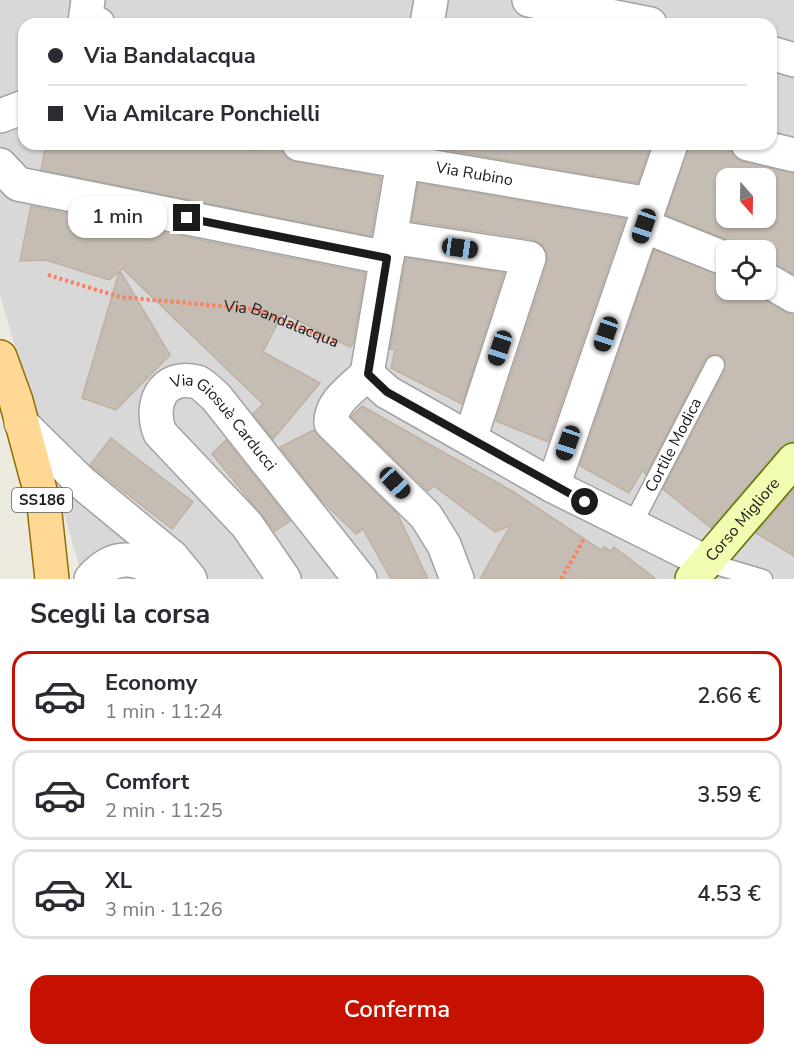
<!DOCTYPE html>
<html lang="it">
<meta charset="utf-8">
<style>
body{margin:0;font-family:"Nunito Sans",sans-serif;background:#f2f2f3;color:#2b2b33;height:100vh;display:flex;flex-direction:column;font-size:22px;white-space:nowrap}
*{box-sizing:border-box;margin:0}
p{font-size:20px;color:#7c7c81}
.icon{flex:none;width:33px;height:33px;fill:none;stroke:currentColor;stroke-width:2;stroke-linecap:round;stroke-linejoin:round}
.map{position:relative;height:579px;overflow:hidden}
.sheet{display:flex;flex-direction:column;background:#fff;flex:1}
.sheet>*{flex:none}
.hud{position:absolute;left:18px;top:18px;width:759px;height:132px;border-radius:18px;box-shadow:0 2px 4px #0004;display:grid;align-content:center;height:132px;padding:0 30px;background:#fff}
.needle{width:39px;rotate:160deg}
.fabs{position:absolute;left:716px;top:168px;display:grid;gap:12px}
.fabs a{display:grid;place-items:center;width:60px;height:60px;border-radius:12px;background:#fff;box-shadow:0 2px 4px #0004;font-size:30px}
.end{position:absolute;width:27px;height:27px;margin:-14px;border:8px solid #1b1b1b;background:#fff;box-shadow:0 0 0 3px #fff}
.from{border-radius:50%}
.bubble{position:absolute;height:42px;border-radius:18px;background:#fff;box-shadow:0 2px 4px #0004;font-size:20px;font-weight:600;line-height:42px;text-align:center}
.car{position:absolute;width:18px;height:36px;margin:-18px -9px;border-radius:8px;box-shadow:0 0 4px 2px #0007;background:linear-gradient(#222 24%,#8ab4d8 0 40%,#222 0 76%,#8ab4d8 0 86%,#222 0)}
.hud b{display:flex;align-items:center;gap:21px;height:57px;font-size:22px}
.hud b+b{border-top:2px solid #e1e1e2}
.hud i{width:15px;height:15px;background:#2b2b33}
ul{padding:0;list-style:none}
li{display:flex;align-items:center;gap:18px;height:90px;margin:0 12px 9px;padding:0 18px;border:3px solid #e1e1e2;border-radius:18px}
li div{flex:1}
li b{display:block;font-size:22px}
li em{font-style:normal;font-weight:600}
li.on{border-color:#c61000}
li>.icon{width:54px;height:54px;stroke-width:1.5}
h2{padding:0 30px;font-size:27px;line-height:72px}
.button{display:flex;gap:12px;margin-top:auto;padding:12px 30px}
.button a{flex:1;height:69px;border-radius:18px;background:#c61000;color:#fff;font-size:24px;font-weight:600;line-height:69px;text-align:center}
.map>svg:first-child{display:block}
</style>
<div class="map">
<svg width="794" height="579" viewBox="0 0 794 579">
<rect width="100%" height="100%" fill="#edeae0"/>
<!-- residential -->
<path fill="#d9d8d8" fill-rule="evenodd" d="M 0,0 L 794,0 L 794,579 L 83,579 L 0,295 ZM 24,24 L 771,24 L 771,144 L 24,144 ZM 726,178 L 765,178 L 765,218 L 726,218 ZM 726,250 L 765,250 L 765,290 L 726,290 Z"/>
<!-- building -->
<path fill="#c5bdb3" stroke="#bfb1a2" stroke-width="1.5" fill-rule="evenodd" d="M 46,144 L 218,144 L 256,151 L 256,144 L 281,144 L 287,158 L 295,162 L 381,177 L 371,236 L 41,170 Z
M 424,144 L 651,144 L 638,183 L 424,146 Z
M 689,144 L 712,144 L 731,151 L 736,158 L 744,162 L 794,173 L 794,274 L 765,260 L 765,250 L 742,250 L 733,242 L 666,215 ZM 726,178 L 765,178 L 765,218 L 726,218 Z
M 418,183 L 625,219 L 548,442 L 496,421 L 547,264 L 547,253 L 541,244 L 532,239 L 412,221 Z
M 31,206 L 365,273 L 353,344 L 350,347 L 283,313 L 263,352 L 320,383 L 273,439 L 253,414 L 263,404 L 123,269 L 120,271 L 170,355 L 116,410 L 82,398 L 119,272 L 109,280 L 46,260 L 20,261 Z
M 654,250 L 726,277 L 726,290 L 750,290 L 785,312 L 794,315 L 794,442 L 780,448 L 711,528 L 663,489 L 725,370 L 725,359 L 720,355 L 709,355 L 705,360 L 646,474 L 642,471 L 629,493 L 580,466 Z
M 406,258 L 504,273 L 462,404 L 391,368 L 395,350 L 390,349 Z
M 362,406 L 512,491 L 601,550 L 604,547 L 611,551 L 614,547 L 656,579 L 480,579 L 510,526 L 495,532 L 434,486 L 428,491 L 351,417 Z
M 314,430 L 398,515 L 428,579 L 391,579 L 363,529 L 356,534 L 321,500 L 280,447 Z
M 111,438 L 193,502 L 172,529 L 90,465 Z
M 226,440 L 290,521 L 275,531 L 212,454 Z
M 794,489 L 794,556 L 756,533 Z"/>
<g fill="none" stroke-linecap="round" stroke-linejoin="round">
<!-- lane casing -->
<g stroke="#a2a2a2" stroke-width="21">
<g id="lane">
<path id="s2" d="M 632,525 L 715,365"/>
<path d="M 706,562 L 763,579"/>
</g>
</g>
<!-- street casing -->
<g stroke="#a2a2a2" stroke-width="36">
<g id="street">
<path d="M 88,0 L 85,22 L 98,24"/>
<path d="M 529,0 L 650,24"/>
<path d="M 427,24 L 431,0"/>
<path d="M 771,53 L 794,60"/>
<path d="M 0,116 L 24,107"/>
<path id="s3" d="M 299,144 L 650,204"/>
<path d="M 748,144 L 794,155"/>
<path d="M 0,165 L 18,184 L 387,258"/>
<path d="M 644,226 L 726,259"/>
<path d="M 391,237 L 529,258 L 470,439"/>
<path d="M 765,279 L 794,296"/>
<path d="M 367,374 L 387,392 L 553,486 L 706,562"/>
<path d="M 367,374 C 353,388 330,402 331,423 L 426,516 L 444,545 L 457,579"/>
<path d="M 367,374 L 406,144"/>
<path d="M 21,423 L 81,482 L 172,557 L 190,579"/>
<path d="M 553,486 L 671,144"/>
<path d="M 91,579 C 119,547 141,561 172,579"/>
<path id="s4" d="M 284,579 L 247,525 L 160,433 C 149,406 161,373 197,382 C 203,384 210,392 216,397 L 360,579"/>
</g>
</g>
<!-- secondary casing -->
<g stroke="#5e7400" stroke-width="36">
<g id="secondary">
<path id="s5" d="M 692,579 L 794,460"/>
</g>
</g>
<!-- primary casing -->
<g stroke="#926e00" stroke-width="36">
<path id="primary" d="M 0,357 L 16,401 L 44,505 L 52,579"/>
</g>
<!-- path -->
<g stroke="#ff7d5f" stroke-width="4" stroke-dasharray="3 3" stroke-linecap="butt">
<path id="s1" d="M 48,275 L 120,297 L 254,309 L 338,343"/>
<path d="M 561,579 L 584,539"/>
</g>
<!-- lane -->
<use href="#lane" stroke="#fff" stroke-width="18"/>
<!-- street -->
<use href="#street" stroke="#fff" stroke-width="33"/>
<!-- secondary -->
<use href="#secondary" stroke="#f2fcb0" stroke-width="33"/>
<!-- primary -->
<use href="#primary" stroke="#ffd993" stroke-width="33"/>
</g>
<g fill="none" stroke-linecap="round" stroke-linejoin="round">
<!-- route -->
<path stroke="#1b1b1b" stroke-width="8" d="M 187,218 L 387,258 L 368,374 L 387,392 L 585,502"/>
</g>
<g text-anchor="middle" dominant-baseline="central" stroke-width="6" stroke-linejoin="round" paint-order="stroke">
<!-- shield labels -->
<rect fill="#fff" stroke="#5f5f5f" stroke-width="1.5" x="12" y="488" width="60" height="24" rx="4.5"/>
<g font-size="15" font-weight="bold" fill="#1b1b1b">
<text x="42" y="500">SS186</text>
</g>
<!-- street labels -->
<g font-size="16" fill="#1b1b1b" stroke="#fff">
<text stroke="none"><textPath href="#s3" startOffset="178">Via Rubino</textPath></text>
<text stroke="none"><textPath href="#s1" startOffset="240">Via Bandalacqua</textPath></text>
<text stroke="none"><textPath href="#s4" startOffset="318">Via Giosuè Carducci</textPath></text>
<text stroke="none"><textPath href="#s2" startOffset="90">Cortile Modica</textPath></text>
<text stroke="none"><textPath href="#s5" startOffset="78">Corso Migliore</textPath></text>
</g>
</g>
</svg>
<div class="fabs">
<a><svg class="needle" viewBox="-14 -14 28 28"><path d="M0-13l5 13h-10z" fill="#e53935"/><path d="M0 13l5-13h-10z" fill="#7c7c81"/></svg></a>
<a><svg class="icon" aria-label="locate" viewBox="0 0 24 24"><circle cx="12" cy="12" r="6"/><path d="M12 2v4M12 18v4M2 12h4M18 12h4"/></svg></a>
</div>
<i class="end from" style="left:585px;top:502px"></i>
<i class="end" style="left:187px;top:218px"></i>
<div class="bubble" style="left:68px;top:196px;width:99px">1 min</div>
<i class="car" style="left:644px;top:226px;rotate:199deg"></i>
<i class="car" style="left:460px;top:248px;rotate:98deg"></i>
<i class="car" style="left:606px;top:334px;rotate:199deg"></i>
<i class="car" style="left:500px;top:348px;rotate:198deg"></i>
<i class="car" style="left:568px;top:443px;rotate:199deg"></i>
<i class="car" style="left:395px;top:483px;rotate:137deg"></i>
<div class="hud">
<b><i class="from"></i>Via Bandalacqua</b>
<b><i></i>Via Amilcare Ponchielli</b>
</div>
</div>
<section class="sheet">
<h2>Scegli la corsa</h2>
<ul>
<li class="on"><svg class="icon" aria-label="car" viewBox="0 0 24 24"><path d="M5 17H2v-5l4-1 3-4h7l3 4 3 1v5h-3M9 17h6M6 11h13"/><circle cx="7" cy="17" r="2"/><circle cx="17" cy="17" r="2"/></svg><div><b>Economy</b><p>1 min · 11:24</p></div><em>2.66 €</em></li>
<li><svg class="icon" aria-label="car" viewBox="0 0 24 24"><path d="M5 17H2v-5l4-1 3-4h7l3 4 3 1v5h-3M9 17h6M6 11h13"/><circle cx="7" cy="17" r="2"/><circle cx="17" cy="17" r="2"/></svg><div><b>Comfort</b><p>2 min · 11:25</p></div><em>3.59 €</em></li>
<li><svg class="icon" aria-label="car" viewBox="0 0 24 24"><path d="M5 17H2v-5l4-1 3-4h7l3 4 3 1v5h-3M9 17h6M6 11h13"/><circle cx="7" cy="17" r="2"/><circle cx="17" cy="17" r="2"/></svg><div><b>XL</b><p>3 min · 11:26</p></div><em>4.53 €</em></li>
</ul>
<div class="button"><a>Conferma</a></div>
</section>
